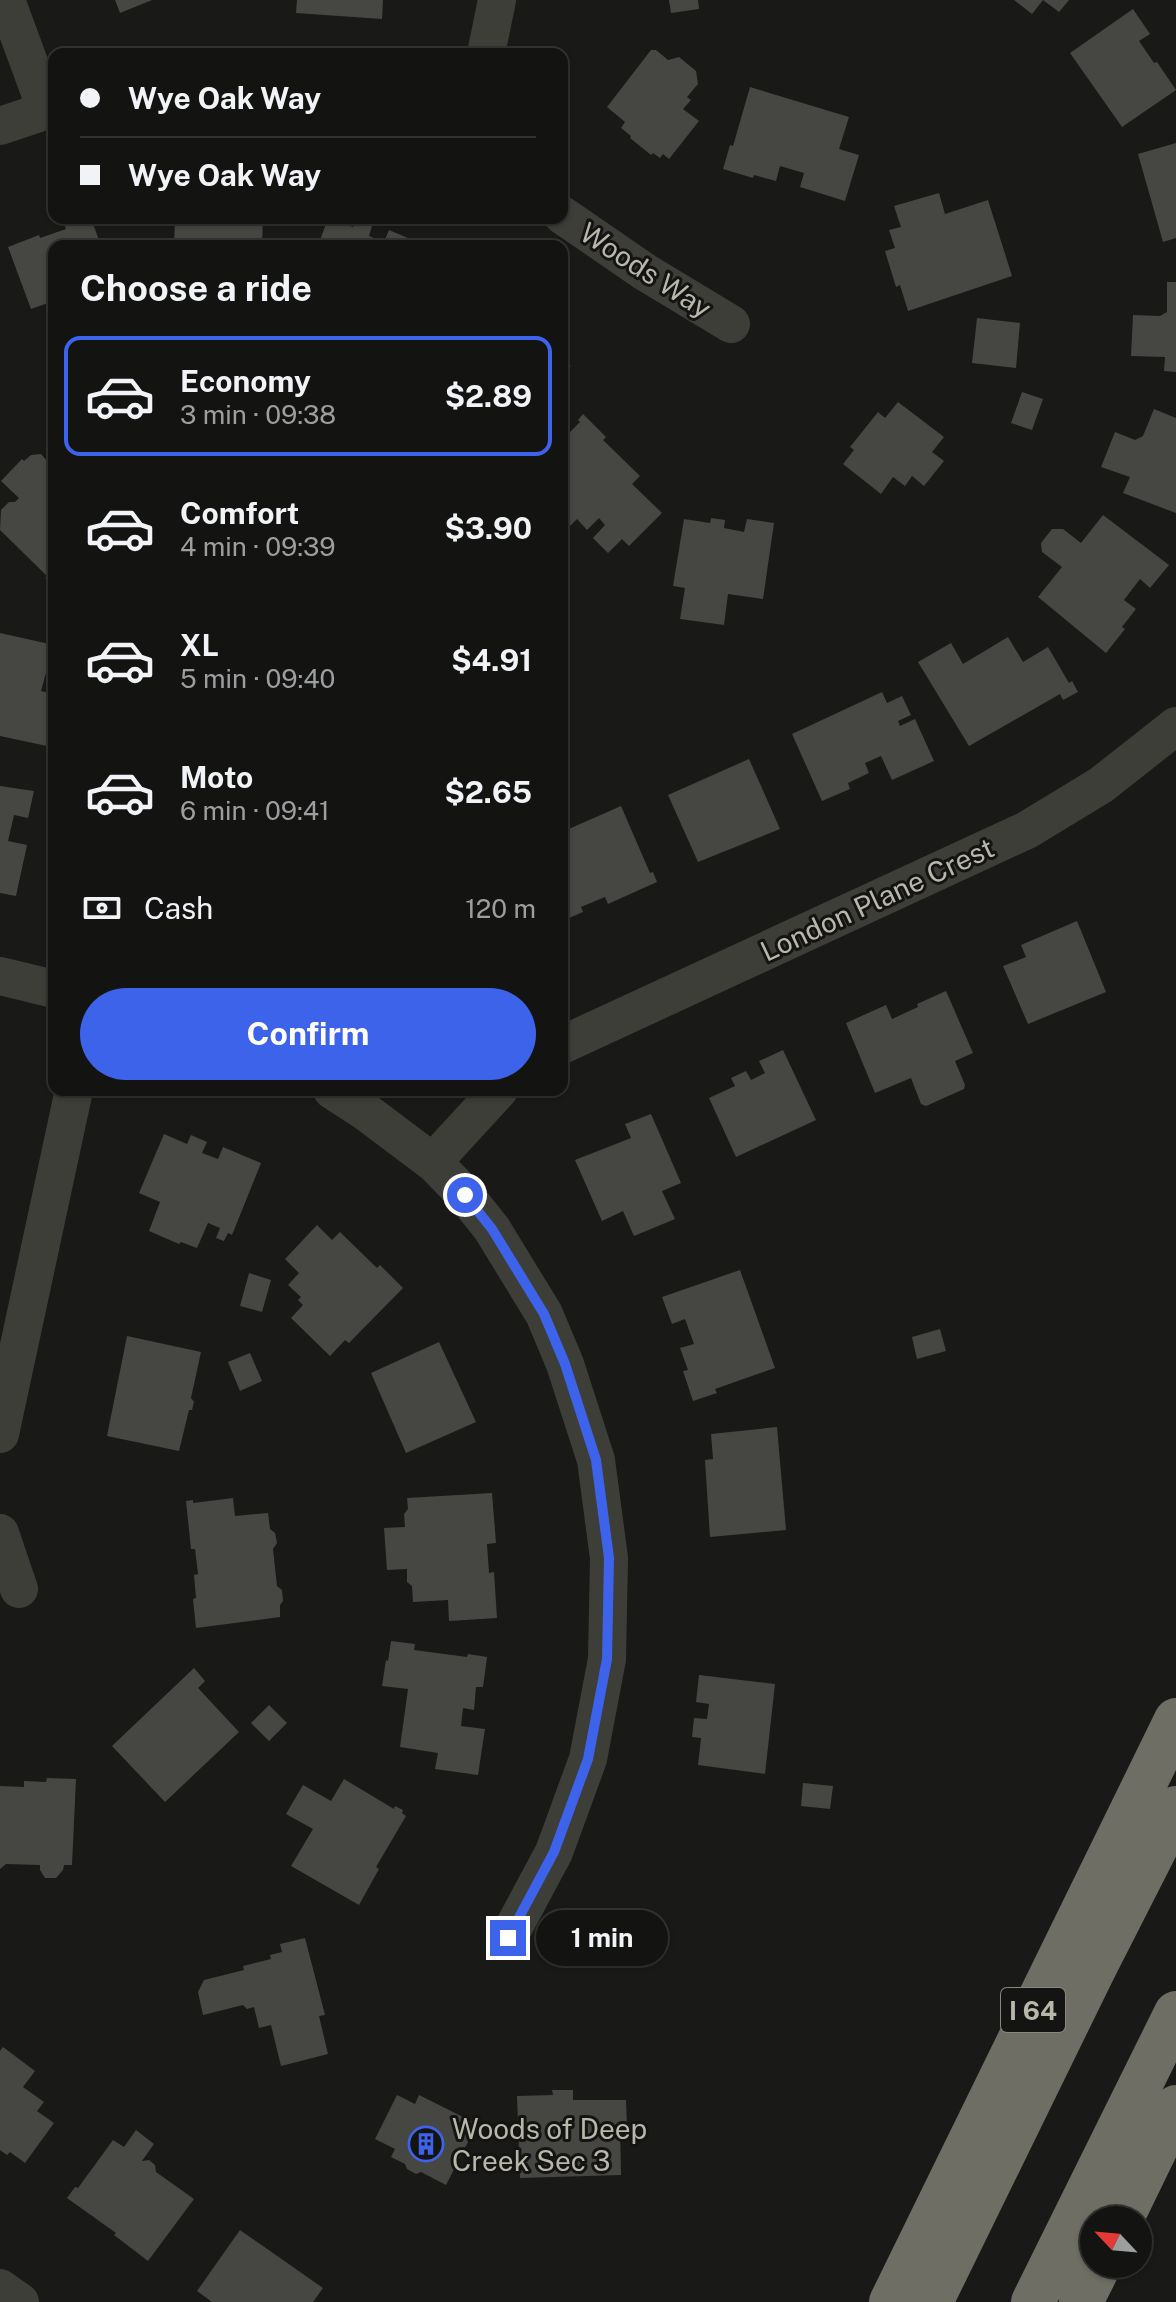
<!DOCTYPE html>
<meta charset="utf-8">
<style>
body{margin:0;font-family:"Public Sans",sans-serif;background:#1c1d1b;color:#f1f3f6;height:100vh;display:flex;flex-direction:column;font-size:30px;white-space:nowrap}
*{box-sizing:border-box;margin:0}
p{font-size:26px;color:#9d9e9f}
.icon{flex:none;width:44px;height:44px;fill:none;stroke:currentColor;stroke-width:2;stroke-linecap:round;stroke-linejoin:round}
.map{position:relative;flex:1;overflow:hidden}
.drawer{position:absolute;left:48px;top:240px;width:520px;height:856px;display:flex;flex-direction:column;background:#131412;border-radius:16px;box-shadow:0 2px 6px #0004,0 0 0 2px #323332}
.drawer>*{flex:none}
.banner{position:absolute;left:48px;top:48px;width:520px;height:176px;border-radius:16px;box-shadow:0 2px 6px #0004,0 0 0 2px #323332;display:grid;align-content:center;height:176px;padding:0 32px;background:#131412}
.needle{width:52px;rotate:296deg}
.buttons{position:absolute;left:1080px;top:2206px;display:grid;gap:16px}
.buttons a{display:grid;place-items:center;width:72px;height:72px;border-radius:50%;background:#131412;box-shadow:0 2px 6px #0004,0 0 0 2px #323332;font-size:40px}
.end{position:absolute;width:36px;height:36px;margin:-18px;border:10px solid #3e63eb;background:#fff;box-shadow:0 0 0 4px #fff}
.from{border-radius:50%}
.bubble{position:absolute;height:56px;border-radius:28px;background:#131412;box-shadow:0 2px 6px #0004,0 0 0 2px #323332;font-size:26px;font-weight:700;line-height:56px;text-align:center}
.banner b{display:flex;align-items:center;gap:28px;height:76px;font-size:30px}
.banner b+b{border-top:2px solid #323332}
.banner i{width:20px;height:20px;background:#f1f3f6}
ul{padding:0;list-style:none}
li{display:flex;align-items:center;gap:24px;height:120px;margin:0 16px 12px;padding:0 16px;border:4px solid transparent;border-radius:16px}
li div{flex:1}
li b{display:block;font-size:30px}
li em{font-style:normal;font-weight:700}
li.current{border-color:#3e63eb}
li>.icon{width:72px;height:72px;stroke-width:1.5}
h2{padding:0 32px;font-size:36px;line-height:96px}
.pay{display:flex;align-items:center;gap:20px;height:88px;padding:0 32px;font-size:30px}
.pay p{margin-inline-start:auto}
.action{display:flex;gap:16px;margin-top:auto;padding:16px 32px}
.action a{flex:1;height:92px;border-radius:48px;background:#3e63eb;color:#fff;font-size:32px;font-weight:700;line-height:92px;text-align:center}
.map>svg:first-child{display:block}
</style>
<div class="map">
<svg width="1176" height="2302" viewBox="0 0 1176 2302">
<rect width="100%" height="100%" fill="#191a18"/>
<!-- building -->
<path fill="#464642" d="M 115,0 L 152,0 L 120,13 Z
M 297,0 L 383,0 L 382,19 L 296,13 Z
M 669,0 L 698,0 L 699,9 L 671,13 Z
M 1014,0 L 1043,0 L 1032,14 Z
M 1043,0 L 1069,0 L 1059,12 Z
M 1133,9 L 1150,34 L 1139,41 L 1154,63 L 1157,62 L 1176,90 L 1122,127 L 1070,53 Z
M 651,50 L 656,50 L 668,60 L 679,57 L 696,71 L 698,84 L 687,97 L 691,100 L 683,109 L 699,121 L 669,159 L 663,154 L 660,158 L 653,153 L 651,155 L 630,138 L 631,136 L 621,128 L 625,122 L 607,107 Z
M 750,87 L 849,117 L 839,149 L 859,155 L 845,201 L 800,187 L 804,173 L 780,166 L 776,181 L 754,175 L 753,178 L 723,169 L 730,145 L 733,146 Z
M 1176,143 L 1176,238 L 1163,242 L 1138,154 Z
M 939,193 L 945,214 L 988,200 L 1012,276 L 908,311 L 900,285 L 896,287 L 885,251 L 895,248 L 889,230 L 901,227 L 894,206 Z
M 62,218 L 91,218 L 101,246 L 54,246 L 54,301 L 31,309 L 8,247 L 39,235 L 40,238 L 66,229 Z
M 175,218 L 263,218 L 262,246 L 174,246 Z
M 328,218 L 353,227 L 356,220 L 372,226 L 369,236 L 384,242 L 389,230 L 415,241 L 413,246 L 318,246 Z
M 1167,282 L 1176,282 L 1176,372 L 1164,371 L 1165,357 L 1131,356 L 1133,315 L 1160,316 L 1167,312 Z
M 977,318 L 1020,323 L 1016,368 L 972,363 Z
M 562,358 L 571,366 L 562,375 Z
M 1022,392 L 1043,399 L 1032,430 L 1011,423 Z
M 898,402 L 944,437 L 932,452 L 944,461 L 924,486 L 912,476 L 905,486 L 893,477 L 881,494 L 843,464 L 854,450 L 850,447 L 878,412 L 885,418 Z
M 1154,409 L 1176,418 L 1176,513 L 1123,493 L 1130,477 L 1101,467 L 1115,432 L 1135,440 L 1143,436 Z
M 583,414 L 606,437 L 603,440 L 640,476 L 632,484 L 662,513 L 629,546 L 622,539 L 608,553 L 593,538 L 605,525 L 599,518 L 587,530 L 577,519 L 562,534 L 562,440 L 580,422 L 578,420 Z
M 41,454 L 48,462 L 54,461 L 54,586 L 45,578 L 47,576 L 0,530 L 1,510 L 9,502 L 15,502 L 19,498 L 1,481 L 22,459 L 24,461 L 31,455 Z
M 1103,515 L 1169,565 L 1150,588 L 1140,579 L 1124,600 L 1136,609 L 1122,627 L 1125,629 L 1106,653 L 1038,597 L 1062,567 L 1042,552 L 1041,543 L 1052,529 L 1063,529 L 1081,543 Z
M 711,518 L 725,520 L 724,528 L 744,532 L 747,519 L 774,523 L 763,599 L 728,594 L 724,625 L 680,619 L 685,588 L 673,586 L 684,519 L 710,523 Z
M 0,633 L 54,645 L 54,674 L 46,673 L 41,691 L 54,694 L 50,710 L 48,710 L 46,715 L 53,717 L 47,746 L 0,736 Z
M 1008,637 L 1023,662 L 1048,647 L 1069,683 L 1072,681 L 1078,692 L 1063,700 L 1060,694 L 969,746 L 918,662 L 951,643 L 963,664 Z
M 882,692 L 887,703 L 902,696 L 911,715 L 898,721 L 900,726 L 915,719 L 934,761 L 892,780 L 881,756 L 865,763 L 869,773 L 848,783 L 850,789 L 822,801 L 792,734 Z
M 749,759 L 780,829 L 698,862 L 668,795 Z
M 0,786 L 34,791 L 28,818 L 14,815 L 8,841 L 27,845 L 16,896 L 0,893 Z
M 621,806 L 650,873 L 653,872 L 657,882 L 608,904 L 605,897 L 581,907 L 583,912 L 562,921 L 562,832 Z
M 1077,921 L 1106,992 L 1028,1024 L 1003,966 L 1026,957 L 1021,945 Z
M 946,991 L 973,1053 L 955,1061 L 965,1085 L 964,1089 L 926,1106 L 921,1104 L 911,1078 L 875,1093 L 846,1023 L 886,1005 L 892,1019 L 918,1007 L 917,1004 Z
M 783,1050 L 816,1120 L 736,1157 L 709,1098 L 735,1086 L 731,1078 L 746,1071 L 751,1080 L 765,1073 L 759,1061 Z
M 651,1114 L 681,1183 L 662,1191 L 675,1219 L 634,1236 L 623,1211 L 602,1221 L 575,1160 L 631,1138 L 625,1124 Z
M 164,1134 L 187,1144 L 191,1135 L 207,1142 L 202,1153 L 218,1159 L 223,1147 L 261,1163 L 232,1235 L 228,1233 L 224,1241 L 216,1238 L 220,1228 L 208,1223 L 197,1248 L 181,1242 L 179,1244 L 149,1231 L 160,1202 L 139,1193 Z
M 317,1225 L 332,1240 L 340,1232 L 377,1268 L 380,1265 L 403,1288 L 349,1343 L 345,1340 L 330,1356 L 291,1318 L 303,1305 L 298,1300 L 301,1297 L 288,1285 L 299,1273 L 285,1259 Z
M 740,1270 L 775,1368 L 715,1389 L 717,1393 L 693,1401 L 683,1371 L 688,1370 L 680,1348 L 694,1344 L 685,1319 L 672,1324 L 662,1297 Z
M 249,1273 L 271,1280 L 262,1312 L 240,1306 Z
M 940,1329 L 946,1351 L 917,1359 L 912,1337 Z
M 127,1336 L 201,1352 L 191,1398 L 194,1402 L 192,1410 L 189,1410 L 179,1451 L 107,1436 Z
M 439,1342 L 476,1422 L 406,1453 L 371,1373 Z
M 250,1353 L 262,1381 L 240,1391 L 228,1362 Z
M 777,1427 L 786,1530 L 710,1537 L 705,1460 L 713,1459 L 711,1434 Z
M 492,1493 L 496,1543 L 487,1544 L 489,1573 L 494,1572 L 497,1618 L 449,1621 L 448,1600 L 413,1602 L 412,1586 L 407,1582 L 407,1569 L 387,1570 L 384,1528 L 405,1527 L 404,1514 L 408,1509 L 407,1498 Z
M 233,1498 L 235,1516 L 268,1513 L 270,1529 L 275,1533 L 277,1543 L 273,1549 L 277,1586 L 282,1590 L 283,1601 L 280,1605 L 280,1617 L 196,1628 L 193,1599 L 196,1598 L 194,1575 L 198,1574 L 195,1549 L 191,1549 L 186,1501 L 193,1500 L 193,1503 Z
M 391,1641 L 415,1644 L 414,1650 L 467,1657 L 468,1654 L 487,1657 L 483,1687 L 476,1687 L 474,1710 L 463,1708 L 461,1726 L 485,1729 L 478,1775 L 435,1769 L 438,1753 L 400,1747 L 408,1689 L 382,1686 L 386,1660 L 388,1661 Z
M 194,1668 L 205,1681 L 198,1688 L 239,1732 L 165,1802 L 112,1746 Z
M 699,1675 L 775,1684 L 765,1774 L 698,1765 L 701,1738 L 692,1737 L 694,1718 L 707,1719 L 709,1704 L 696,1702 Z
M 269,1705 L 287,1723 L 269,1741 L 251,1723 Z
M 47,1778 L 76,1779 L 72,1865 L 64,1865 L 63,1870 L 56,1878 L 45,1878 L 40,1870 L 40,1865 L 6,1864 L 0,1869 L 0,1786 L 24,1787 L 24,1781 L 46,1782 Z
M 344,1779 L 394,1809 L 395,1806 L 403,1810 L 402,1813 L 406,1816 L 376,1867 L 379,1869 L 359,1905 L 291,1866 L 313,1829 L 286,1814 L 303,1785 L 331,1801 Z
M 803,1783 L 833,1786 L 830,1809 L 801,1806 Z
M 305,1938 L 325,2015 L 319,2016 L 328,2054 L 281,2066 L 271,2025 L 259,2028 L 254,2007 L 247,2009 L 243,2005 L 203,2015 L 198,1992 L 204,1980 L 244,1970 L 243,1966 L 271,1959 L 270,1955 L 282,1952 L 280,1944 Z
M 3,2047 L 35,2071 L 23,2087 L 44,2102 L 37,2111 L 54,2123 L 25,2163 L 10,2152 L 7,2155 L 0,2150 L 0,2051 Z
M 552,2090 L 573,2090 L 573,2100 L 626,2100 L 627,2127 L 620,2127 L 621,2175 L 520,2178 L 517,2096 L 553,2095 Z
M 397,2095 L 415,2104 L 419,2095 L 475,2123 L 470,2133 L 472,2134 L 446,2185 L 421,2172 L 416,2174 L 407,2169 L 405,2164 L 391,2157 L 395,2149 L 375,2139 Z
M 136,2130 L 154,2144 L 142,2161 L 149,2160 L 155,2165 L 156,2172 L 194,2199 L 148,2261 L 114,2235 L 116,2233 L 67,2198 L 75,2187 L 78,2188 L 113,2140 L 124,2147 Z
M 240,2230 L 323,2288 L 313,2302 L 212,2302 L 197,2291 Z"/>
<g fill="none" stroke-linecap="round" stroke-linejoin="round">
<!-- street -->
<path stroke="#3e3e39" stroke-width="38" d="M 6,0 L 46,109
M 486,54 L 497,0
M 0,126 L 54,108
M 562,215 L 645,272 L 731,324
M 0,976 L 54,989
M 562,1045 L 1027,830 L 1101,785 L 1176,726
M 332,1090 L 366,1112 L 435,1164 L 465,1195 L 492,1229 L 544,1314 L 565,1364 L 596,1460 L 609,1558 L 607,1659 L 588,1759 L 554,1852 L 508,1938
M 435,1164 L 442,1152 L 499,1090
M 0,1434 L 74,1090
M 0,1533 L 19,1589
M 0,2288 L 20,2302"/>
<!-- highway -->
<path stroke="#6f6e65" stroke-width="44" d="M 1121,2220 L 1176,2107
M 891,2302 L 1176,1720
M 931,2302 L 1094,1969 L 1176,1808
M 1033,2302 L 1176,2013
M 1081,2302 L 1100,2264"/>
</g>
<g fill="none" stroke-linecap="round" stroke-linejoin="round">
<!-- route -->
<path stroke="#3e63eb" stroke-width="10" d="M 465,1195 L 492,1229 L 544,1314 L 565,1364 L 596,1460 L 609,1558 L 607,1659 L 588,1759 L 554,1852 L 508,1938"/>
</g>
<!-- icons -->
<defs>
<g id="building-ring" transform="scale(1.8)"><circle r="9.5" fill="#141513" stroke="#3e63eb" stroke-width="1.5"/><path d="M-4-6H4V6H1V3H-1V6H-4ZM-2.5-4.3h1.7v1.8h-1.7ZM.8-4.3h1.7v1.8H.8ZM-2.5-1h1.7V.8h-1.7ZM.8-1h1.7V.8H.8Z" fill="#3e63eb"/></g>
</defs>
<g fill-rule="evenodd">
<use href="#building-ring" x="426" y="2144"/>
</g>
<g text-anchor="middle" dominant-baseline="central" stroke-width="6" stroke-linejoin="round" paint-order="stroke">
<!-- shield labels -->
<rect fill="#141513" stroke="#88867d" stroke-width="2" x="1001" y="1988" width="64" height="44" rx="6"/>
<g font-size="26" font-weight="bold" fill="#b9b6aa">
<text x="1033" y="2010">I 64</text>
</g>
<!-- street labels -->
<g font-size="28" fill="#b9b6aa" stroke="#141513">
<text transform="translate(646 270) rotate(33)">Woods Way</text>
<text transform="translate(877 899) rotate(-25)">London Plane Crest</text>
</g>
<!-- poi labels -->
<g font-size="28" fill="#b9b6aa" stroke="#141513" text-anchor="start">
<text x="452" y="2128">Woods of Deep<tspan x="452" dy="32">Creek Sec 3</tspan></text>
</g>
</g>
</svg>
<div class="buttons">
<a><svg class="needle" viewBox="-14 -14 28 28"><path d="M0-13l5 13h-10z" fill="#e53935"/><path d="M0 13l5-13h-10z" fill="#9d9e9f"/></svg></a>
</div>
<i class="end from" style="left:465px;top:1195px"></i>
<i class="end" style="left:508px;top:1938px"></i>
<div class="bubble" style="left:536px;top:1910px;width:132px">1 min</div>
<div class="banner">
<b><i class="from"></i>Wye Oak Way</b>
<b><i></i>Wye Oak Way</b>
</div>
<section class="drawer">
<h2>Choose a ride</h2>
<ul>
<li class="current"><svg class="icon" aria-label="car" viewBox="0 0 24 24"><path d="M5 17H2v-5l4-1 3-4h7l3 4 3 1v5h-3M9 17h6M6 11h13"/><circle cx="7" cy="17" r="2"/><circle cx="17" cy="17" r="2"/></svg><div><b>Economy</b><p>3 min · 09:38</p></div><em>$2.89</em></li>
<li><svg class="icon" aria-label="car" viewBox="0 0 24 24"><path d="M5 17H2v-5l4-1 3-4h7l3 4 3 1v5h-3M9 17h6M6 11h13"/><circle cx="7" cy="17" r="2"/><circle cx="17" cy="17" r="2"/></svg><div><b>Comfort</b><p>4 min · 09:39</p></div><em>$3.90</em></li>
<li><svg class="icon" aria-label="car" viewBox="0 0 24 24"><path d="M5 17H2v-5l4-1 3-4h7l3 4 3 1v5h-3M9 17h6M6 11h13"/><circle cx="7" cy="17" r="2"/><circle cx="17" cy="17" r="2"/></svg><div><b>XL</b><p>5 min · 09:40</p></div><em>$4.91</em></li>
<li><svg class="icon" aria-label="car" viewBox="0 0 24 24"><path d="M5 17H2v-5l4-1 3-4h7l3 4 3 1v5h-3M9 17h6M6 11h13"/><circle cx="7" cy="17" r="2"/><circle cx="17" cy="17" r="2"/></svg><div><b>Moto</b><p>6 min · 09:41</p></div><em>$2.65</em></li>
</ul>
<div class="pay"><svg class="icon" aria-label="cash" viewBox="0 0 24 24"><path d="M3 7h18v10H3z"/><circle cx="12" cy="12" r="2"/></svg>Cash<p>120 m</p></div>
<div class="action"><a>Confirm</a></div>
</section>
</div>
